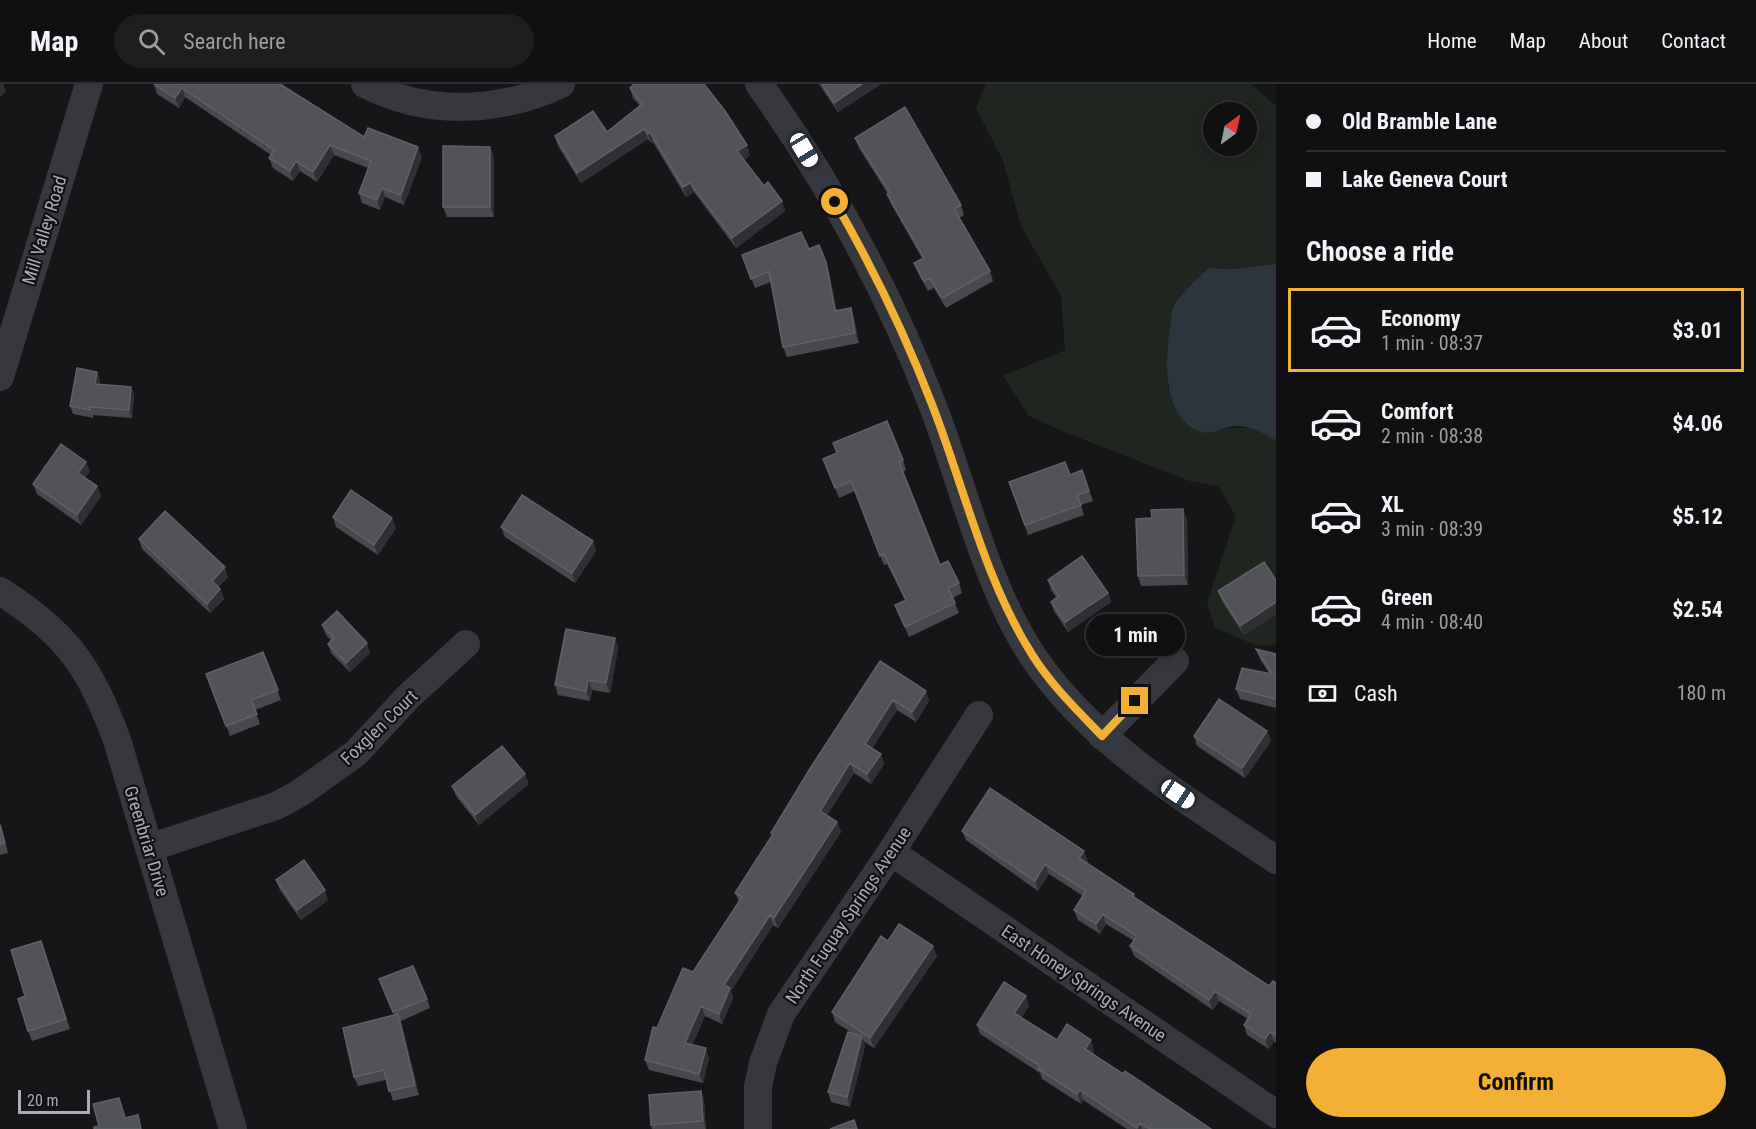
<!DOCTYPE html>
<meta charset="utf-8">
<style>
body{margin:0;font-family:"Roboto Condensed",sans-serif;background:#1e1e20;color:#f1f3f6;height:100vh;display:flex;flex-direction:column;font-size:22px;white-space:nowrap}
*{box-sizing:border-box;margin:0}
p{font-size:20px;color:#9c9d9f}
.icon{flex:none;width:33px;height:33px;fill:none;stroke:currentColor;stroke-width:2;stroke-linecap:round;stroke-linejoin:round}
.map{position:relative;flex:1;overflow:hidden}
.drawer{display:flex;flex-direction:column;background:#101012;width:480px}
.drawer>*{flex:none}
.banner{display:grid;align-content:center;height:132px;padding:0 30px;background:#101012}
.needle{width:39px;rotate:33deg}
.fabs{position:absolute;left:1203px;top:18px;display:grid;gap:12px}
.fabs a{display:grid;place-items:center;width:54px;height:54px;border-radius:50%;background:#101012;box-shadow:0 3px 15px #0003,0 0 0 2px #303032;font-size:30px}
.scale{position:absolute;left:18px;bottom:15px;width:72px;box-sizing:border-box;padding-left:6px;border:3px solid #a8adb8;border-top:0;font-size:16px;line-height:21px;white-space:nowrap;color:#a8adb8;-webkit-text-stroke:4px #111113;paint-order:stroke}
.end{position:absolute;width:27px;height:27px;margin:-14px;border:8px solid #f2b134;background:#111;box-shadow:0 0 0 3px #111}
.from{border-radius:50%}
.bubble{position:absolute;height:42px;border-radius:21px;background:#101012;box-shadow:0 3px 15px #0003,0 0 0 2px #303032;font-size:20px;font-weight:700;line-height:42px;text-align:center}
.car{position:absolute;width:18px;height:36px;margin:-18px -9px;border-radius:8px;box-shadow:0 0 4px 2px #0007;background:linear-gradient(#fff 24%,#345 0 40%,#fff 0 76%,#345 0 86%,#fff 0)}
.banner b{display:flex;align-items:center;gap:21px;height:57px;font-size:22px}
.banner b+b{border-top:2px solid #303032}
.banner i{width:15px;height:15px;background:#f1f3f6}
ul{padding:0;list-style:none}
li{display:flex;align-items:center;gap:18px;height:84px;margin:0 12px 9px;padding:0 18px;border:3px solid transparent;border-radius:0px}
li div{flex:1}
li b{display:block;font-size:22px}
li em{font-style:normal;font-weight:700}
li.active{border-color:#f2b134}
li>.icon{width:54px;height:54px;stroke-width:1.5}
h2{padding:0 30px;font-size:27px;line-height:72px}
.pay{display:flex;align-items:center;gap:15px;height:66px;padding:0 30px;font-size:22px}
.pay p{margin-inline-start:auto}
.action{display:flex;gap:12px;margin-top:auto;padding:12px 30px}
.action a{flex:1;height:69px;border-radius:36px;background:#f2b134;color:#111;font-size:24px;font-weight:700;line-height:69px;text-align:center}
header{display:flex;align-items:center;gap:36px;box-sizing:border-box;height:84px;padding:0 30px;background:#101012;border-bottom:2px solid #303032}
header strong{font-size:28px}
nav{display:flex;gap:33px;margin-inline-start:auto;font-size:21px}
.search{width:420px;height:54px;background:#1e1e20;display:flex;align-items:center;gap:15px;box-sizing:border-box;padding:0 21px;border-radius:33px;color:#9c9d9f;font-size:22px}
main{display:flex;flex:1;min-height:0}
.map>svg:first-child{display:block}
</style>
<header>
<strong>Map</strong>
<div class="search"><svg class="icon" aria-label="search" viewBox="0 0 24 24"><circle cx="10" cy="10" r="6"/><path d="M15 15l6 6"/></svg>Search here</div>
<nav><a>Home</a><a>Map</a><a>About</a><a>Contact</a></nav>
</header>
<main>
<div class="map">
<svg width="1276" height="1045" viewBox="0 0 1276 1045">
<rect width="100%" height="100%" fill="#161618"/>
<!-- green -->
<path fill="#1e261f" fill-rule="evenodd" d="M 986,0 L 1251,0 L 1276,22 L 1276,180 L 1232,185 L 1208,184 L 1173,222 L 1167,265 L 1168,304 L 1209,349 C 1234,342 1254,339 1276,357 L 1276,560 L 1258,562 L 1215,544 L 1207,519 L 1236,432 L 1218,402 L 1190,397 L 1064,348 L 1029,332 L 1003,292 L 1065,266 L 1061,212 L 1021,142 L 1003,77 L 976,24 ZM 1214,28 L 1246,28 L 1246,62 L 1214,62 Z"/>
<!-- water -->
<path fill="#2c353c" d="M 1276,180 L 1276,357 C 1267,350 1249,342 1238,342 C 1225,341 1212,353 1198,347 C 1162,331 1165,275 1170,243 C 1171,237 1171,227 1174,221 C 1182,208 1198,195 1208,184 L 1232,185 Z"/>
<g fill="none" stroke-linecap="round" stroke-linejoin="round">
<!-- minor -->
<path stroke="#37383d" stroke-width="28" d="M 365,0 C 427,32 499,29 561,0
M 759,0 C 831,101 890,210 934,325 C 964,404 987,505 1034,574 C 1095,663 1189,717 1276,776
M 0,293 L 89,0
M 0,507 C 68,550 89,582 117,656 L 233,1045
M 1102,652 L 1175,577
M 149,764 L 276,722 L 300,709 L 356,669 L 408,613 L 466,560
M 891,768 L 1276,1030
M 758,1045 L 758,1002 L 763,979 L 781,930 L 891,768 L 979,631"/>
</g>
<!-- wall -->
<path fill="#47494d" d="M 154,0 L 282,0 L 282,1 L 364,53 L 422,73 L 404,121 L 385,113 L 380,126 L 362,119 L 359,109 L 368,84 L 334,71 L 317,98 L 300,87 L 293,97 L 273,84 L 269,74 L 271,71 L 185,13 L 179,24 L 157,10 Z
M 819,0 L 881,0 L 838,28 Z
M 630,4 L 750,71 L 744,76 L 764,102 L 782,117 L 785,127 L 736,164 L 694,108 L 686,113 L 653,58 L 651,59 L 648,55 L 581,99 L 558,62 L 555,52 L 607,48 L 640,22 L 633,14 Z
M 855,54 L 961,121 L 964,131 L 959,134 L 990,187 L 993,197 L 946,224 L 934,204 L 928,207 L 918,189 L 914,179 L 922,174 L 891,120 L 887,110 L 888,110 L 859,64 Z
M 490,63 L 494,72 L 494,133 L 447,133 L 443,123 Z
M 809,165 L 829,188 L 837,227 L 851,224 L 854,234 L 859,259 L 787,273 L 783,263 L 771,198 L 755,204 L 742,171 Z
M 97,288 L 100,296 L 99,300 L 131,303 L 134,311 L 132,334 L 93,331 L 93,334 L 73,330 L 70,322 Z
M 833,359 L 903,376 L 906,386 L 903,388 L 940,481 L 959,499 L 962,509 L 953,514 L 959,529 L 909,553 L 895,521 L 905,516 L 887,480 L 884,481 L 855,407 L 839,414 L 827,384 L 837,369 Z
M 1082,386 L 1093,417 L 1081,421 L 1084,431 L 1028,451 L 1009,398 L 1070,391 Z
M 90,387 L 85,394 L 97,402 L 101,412 L 81,441 L 37,410 L 33,400 Z
M 333,433 L 396,444 L 378,471 L 336,443 Z
M 1187,435 L 1188,501 L 1141,502 L 1138,492 Z
M 501,443 L 593,457 L 596,467 L 575,499 L 505,453 Z
M 139,455 L 228,493 L 218,503 L 220,505 L 224,515 L 210,529 L 142,465 Z
M 1048,496 L 1108,509 L 1111,518 L 1068,548 L 1054,527 L 1051,518 L 1056,513 L 1051,506 Z
M 1276,496 L 1276,530 L 1244,551 L 1222,517 L 1218,507 Z
M 322,541 L 370,569 L 350,588 L 331,569 L 328,560 L 331,556 L 326,551 Z
M 615,554 L 618,564 L 610,609 L 592,606 L 590,617 L 558,611 L 555,601 Z
M 1256,565 L 1276,570 L 1276,624 L 1240,615 L 1236,605 L 1269,589 L 1260,575 Z
M 263,568 L 281,616 L 255,626 L 260,640 L 230,652 L 206,590 Z
M 880,577 L 926,607 L 929,617 L 916,638 L 897,626 L 872,664 L 881,670 L 884,680 L 871,700 L 854,689 L 827,731 L 837,738 L 841,748 L 778,844 L 773,841 L 731,907 L 733,914 L 722,940 L 705,932 L 692,961 L 709,974 L 703,999 L 649,986 L 645,976 L 657,944 L 739,818 L 735,809 L 772,752 L 771,749 Z
M 1267,647 L 1271,657 L 1245,694 L 1197,662 L 1194,652 Z
M 529,700 L 479,741 L 456,712 L 452,702 Z
M 0,738 L 8,769 L 0,771 Z
M 962,747 L 1088,777 L 1086,779 L 1134,810 L 1135,815 L 1269,902 L 1276,899 L 1276,959 L 1274,957 L 1269,965 L 1247,951 L 1244,941 L 1248,935 L 1219,917 L 1213,926 L 1134,872 L 1130,862 L 1134,857 L 1106,840 L 1100,850 L 1078,836 L 1074,826 L 1083,812 L 1049,790 L 1038,807 L 966,756 Z
M 276,796 L 328,816 L 301,836 L 280,806 Z
M 41,857 L 70,945 L 32,957 L 28,947 L 25,912 Z
M 888,857 L 937,872 L 874,964 L 863,957 L 865,962 L 850,1023 L 831,1018 L 828,1008 L 852,949 L 835,938 L 832,928 Z
M 379,895 L 427,915 L 430,924 L 401,937 L 419,1011 L 393,1017 L 386,996 L 358,1002 L 354,993 L 394,931 Z
M 1029,922 L 1021,934 L 1057,956 L 1094,966 L 1092,970 L 1211,1045 L 1127,1045 L 1083,1016 L 1081,1020 L 1042,995 L 1040,989 L 980,950 L 977,941 Z
M 701,1007 L 704,1017 L 706,1045 L 652,1045 L 651,1041 Z"/>
<!-- shaded-wall -->
<path fill="#2f3033" d="M 0,0 L 3,0 L 6,7 L 0,13 Z
M 862,0 L 881,0 L 838,28 L 834,19 Z
M 182,4 L 185,13 L 179,24 L 175,14 Z
M 644,45 L 648,55 L 581,99 L 577,89 Z
M 650,48 L 653,58 L 651,59 L 648,50 Z
M 330,61 L 334,71 L 317,98 L 313,88 Z
M 747,61 L 750,71 L 741,77 L 737,67 Z
M 418,63 L 422,73 L 404,121 L 401,111 Z
M 490,63 L 494,72 L 494,133 L 490,123 Z
M 296,77 L 300,87 L 293,97 L 290,87 Z
M 690,99 L 694,108 L 686,113 L 683,103 Z
M 382,104 L 385,113 L 380,126 L 377,116 Z
M 782,117 L 785,127 L 736,164 L 732,154 Z
M 826,178 L 829,188 L 839,237 L 835,227 Z
M 851,224 L 854,234 L 859,259 L 855,249 Z
M 97,288 L 100,296 L 98,308 L 95,300 Z
M 131,303 L 134,311 L 132,334 L 129,326 Z
M 86,378 L 90,387 L 82,399 L 78,389 Z
M 97,402 L 101,412 L 81,441 L 77,431 Z
M 1183,425 L 1187,435 L 1188,501 L 1184,491 Z
M 392,434 L 396,444 L 378,471 L 374,461 Z
M 593,457 L 596,467 L 575,499 L 572,489 Z
M 225,483 L 228,493 L 215,507 L 212,497 Z
M 220,505 L 224,515 L 210,529 L 207,520 Z
M 1108,509 L 1111,518 L 1068,548 L 1065,538 Z
M 1276,518 L 1276,530 L 1244,551 L 1240,542 Z
M 615,554 L 618,564 L 610,609 L 606,599 Z
M 367,559 L 370,569 L 350,588 L 346,579 Z
M 588,596 L 592,606 L 590,617 L 586,607 Z
M 926,607 L 929,617 L 916,638 L 912,628 Z
M 893,616 L 897,626 L 869,670 L 865,660 Z
M 1267,647 L 1271,657 L 1245,694 L 1242,684 Z
M 881,670 L 884,680 L 871,700 L 867,690 Z
M 850,679 L 854,689 L 823,736 L 820,727 Z
M 525,690 L 529,700 L 479,741 L 475,731 Z
M 837,738 L 841,748 L 778,844 L 774,834 Z
M 1084,767 L 1088,777 L 1083,784 L 1079,774 Z
M 1045,780 L 1049,790 L 1038,807 L 1035,797 Z
M 325,806 L 328,816 L 301,836 L 297,826 Z
M 1103,830 L 1106,840 L 1100,850 L 1096,840 Z
M 770,831 L 773,841 L 731,907 L 733,914 L 722,940 L 719,930 L 724,901 Z
M 933,862 L 937,872 L 874,964 L 870,954 Z
M 1215,907 L 1219,917 L 1213,926 L 1209,916 Z
M 1026,912 L 1029,922 L 1018,939 L 1014,929 Z
M 701,922 L 705,932 L 689,969 L 685,959 Z
M 398,930 L 402,940 L 419,1011 L 415,1001 Z
M 1270,948 L 1274,957 L 1269,965 L 1265,955 Z
M 862,952 L 865,962 L 850,1023 L 847,1013 Z
M 1091,956 L 1094,966 L 1088,975 L 1085,965 Z
M 706,964 L 709,974 L 703,999 L 699,990 Z
M 1080,1006 L 1083,1016 L 1081,1020 L 1077,1010 Z
M 701,1007 L 704,1017 L 706,1045 L 703,1037 Z
M 1140,1039 L 1142,1045 L 1137,1045 L 1137,1044 Z"/>
<!-- building -->
<path fill="#525359" stroke="#5f6168" stroke-width="1.5" d="M 154,0 L 280,0 L 364,53 L 368,44 L 418,63 L 401,111 L 382,104 L 377,116 L 359,109 L 371,77 L 330,61 L 313,88 L 296,77 L 290,87 L 269,74 L 274,66 L 182,4 L 175,14 Z
M 634,0 L 704,0 L 725,27 L 747,61 L 737,67 L 764,102 L 768,98 L 782,117 L 732,154 L 690,99 L 683,103 L 650,48 L 648,50 L 644,45 L 577,89 L 555,52 L 593,27 L 607,48 L 642,20 L 630,4 Z
M 822,0 L 862,0 L 834,19 Z
M 905,23 L 961,121 L 954,125 L 990,187 L 942,214 L 930,194 L 924,197 L 914,179 L 924,174 L 887,110 L 890,109 L 855,54 Z
M 443,62 L 490,63 L 490,123 L 443,123 Z
M 801,148 L 809,165 L 819,161 L 826,178 L 835,227 L 851,224 L 855,249 L 783,263 L 769,187 L 751,195 L 742,171 Z
M 77,284 L 97,288 L 95,300 L 131,303 L 129,326 L 90,323 L 90,326 L 70,322 Z
M 887,337 L 903,376 L 899,378 L 940,481 L 948,477 L 959,499 L 948,504 L 955,519 L 905,543 L 895,521 L 906,516 L 884,470 L 880,472 L 851,397 L 835,404 L 823,375 L 837,369 L 833,359 Z
M 61,360 L 86,378 L 78,389 L 97,402 L 77,431 L 33,400 Z
M 1065,378 L 1070,391 L 1082,386 L 1089,407 L 1077,411 L 1081,421 L 1025,441 L 1009,398 Z
M 351,406 L 392,434 L 374,461 L 333,433 Z
M 522,411 L 593,457 L 572,489 L 501,443 Z
M 1183,425 L 1184,491 L 1138,492 L 1136,435 L 1152,434 L 1151,426 Z
M 165,427 L 225,483 L 212,497 L 220,505 L 207,520 L 139,455 Z
M 1082,472 L 1108,509 L 1065,538 L 1051,518 L 1059,512 L 1048,496 Z
M 1264,478 L 1276,496 L 1276,518 L 1240,542 L 1218,507 Z
M 337,527 L 367,559 L 346,579 L 328,560 L 334,554 L 322,541 Z
M 566,545 L 615,554 L 606,599 L 588,596 L 586,607 L 555,601 Z
M 1256,565 L 1276,570 L 1276,615 L 1236,605 L 1242,584 L 1272,590 Z
M 263,568 L 278,606 L 251,616 L 257,630 L 226,642 L 206,590 Z
M 880,577 L 926,607 L 912,628 L 893,616 L 865,660 L 881,670 L 867,690 L 850,679 L 820,727 L 837,738 L 774,834 L 770,831 L 724,901 L 730,904 L 719,930 L 701,922 L 685,959 L 706,964 L 699,990 L 645,976 L 653,943 L 657,944 L 683,884 L 693,888 L 742,813 L 735,809 L 773,750 L 771,749 L 811,683 Z
M 1219,615 L 1267,647 L 1242,684 L 1194,652 Z
M 502,662 L 525,690 L 475,731 L 452,702 Z
M 990,704 L 1084,767 L 1079,774 L 1134,810 L 1132,812 L 1269,902 L 1273,897 L 1276,899 L 1276,951 L 1270,948 L 1265,955 L 1244,941 L 1251,930 L 1215,907 L 1209,916 L 1130,862 L 1137,852 L 1103,830 L 1096,840 L 1074,826 L 1086,807 L 1045,780 L 1035,797 L 962,747 Z
M 0,741 L 5,759 L 0,760 Z
M 304,776 L 325,806 L 297,826 L 276,796 Z
M 899,840 L 933,862 L 870,954 L 832,928 L 881,852 L 888,857 Z
M 41,857 L 66,935 L 28,947 L 18,915 L 25,912 L 11,866 Z
M 413,882 L 427,915 L 393,928 L 379,895 Z
M 1004,898 L 1026,912 L 1014,929 L 1057,956 L 1067,940 L 1091,956 L 1085,965 L 1123,990 L 1125,987 L 1211,1045 L 1150,1045 L 1140,1039 L 1137,1044 L 1080,1006 L 1077,1010 L 1038,985 L 1040,982 L 977,941 Z
M 398,930 L 415,1001 L 389,1007 L 384,986 L 354,993 L 343,944 Z
M 848,948 L 862,952 L 847,1013 L 828,1008 Z
M 701,1007 L 703,1037 L 651,1041 L 649,1011 Z
M 119,1014 L 125,1034 L 138,1031 L 141,1045 L 94,1045 L 94,1043 L 99,1042 L 93,1020 Z
M 854,1036 L 857,1045 L 830,1045 Z"/>
<g fill="none" stroke-linecap="round" stroke-linejoin="round">
<!-- route -->
<path stroke="#f2b134" stroke-width="8" d="M 835,118 C 873,184 906,252 933,323 C 965,406 985,497 1033,572 C 1052,602 1078,627 1102,652 L 1135,617"/>
</g>
<g text-anchor="middle" dominant-baseline="central" stroke-width="4.5" stroke-linejoin="round" paint-order="stroke">
<!-- street labels -->
<g font-size="18" fill="#a8adb8" stroke="#111113">
<text transform="translate(44 146) rotate(-73)">Mill Valley Road</text>
<text transform="translate(379 643) rotate(-44)">Foxglen Court</text>
<text transform="translate(147 757) rotate(73)">Greenbriar Drive</text>
<text transform="translate(848 831) rotate(-56)">North Fuquay Springs Avenue</text>
<text transform="translate(1084 899) rotate(34)">East Honey Springs Avenue</text>
</g>
</g>
</svg>
<div class="fabs">
<a><svg class="needle" viewBox="-14 -14 28 28"><path d="M0-13l5 13h-10z" fill="#e53935"/><path d="M0 13l5-13h-10z" fill="#9c9d9f"/></svg></a>
</div>
<div class="scale">20 m</div>
<i class="end from" style="left:835px;top:118px"></i>
<i class="end" style="left:1135px;top:617px"></i>
<div class="bubble" style="left:1086px;top:530px;width:99px">1 min</div>
<i class="car" style="left:804px;top:66px;rotate:149deg"></i>
<i class="car" style="left:1178px;top:710px;rotate:124deg"></i>
</div>
<section class="drawer">
<div class="banner">
<b><i class="from"></i>Old Bramble Lane</b>
<b><i></i>Lake Geneva Court</b>
</div>
<h2>Choose a ride</h2>
<ul>
<li class="active"><svg class="icon" aria-label="car" viewBox="0 0 24 24"><path d="M5 17H2v-5l4-1 3-4h7l3 4 3 1v5h-3M9 17h6M6 11h13"/><circle cx="7" cy="17" r="2"/><circle cx="17" cy="17" r="2"/></svg><div><b>Economy</b><p>1 min · 08:37</p></div><em>$3.01</em></li>
<li><svg class="icon" aria-label="car" viewBox="0 0 24 24"><path d="M5 17H2v-5l4-1 3-4h7l3 4 3 1v5h-3M9 17h6M6 11h13"/><circle cx="7" cy="17" r="2"/><circle cx="17" cy="17" r="2"/></svg><div><b>Comfort</b><p>2 min · 08:38</p></div><em>$4.06</em></li>
<li><svg class="icon" aria-label="car" viewBox="0 0 24 24"><path d="M5 17H2v-5l4-1 3-4h7l3 4 3 1v5h-3M9 17h6M6 11h13"/><circle cx="7" cy="17" r="2"/><circle cx="17" cy="17" r="2"/></svg><div><b>XL</b><p>3 min · 08:39</p></div><em>$5.12</em></li>
<li><svg class="icon" aria-label="car" viewBox="0 0 24 24"><path d="M5 17H2v-5l4-1 3-4h7l3 4 3 1v5h-3M9 17h6M6 11h13"/><circle cx="7" cy="17" r="2"/><circle cx="17" cy="17" r="2"/></svg><div><b>Green</b><p>4 min · 08:40</p></div><em>$2.54</em></li>
</ul>
<div class="pay"><svg class="icon" aria-label="cash" viewBox="0 0 24 24"><path d="M3 7h18v10H3z"/><circle cx="12" cy="12" r="2"/></svg>Cash<p>180 m</p></div>
<div class="action"><a>Confirm</a></div>
</section>
</main>
